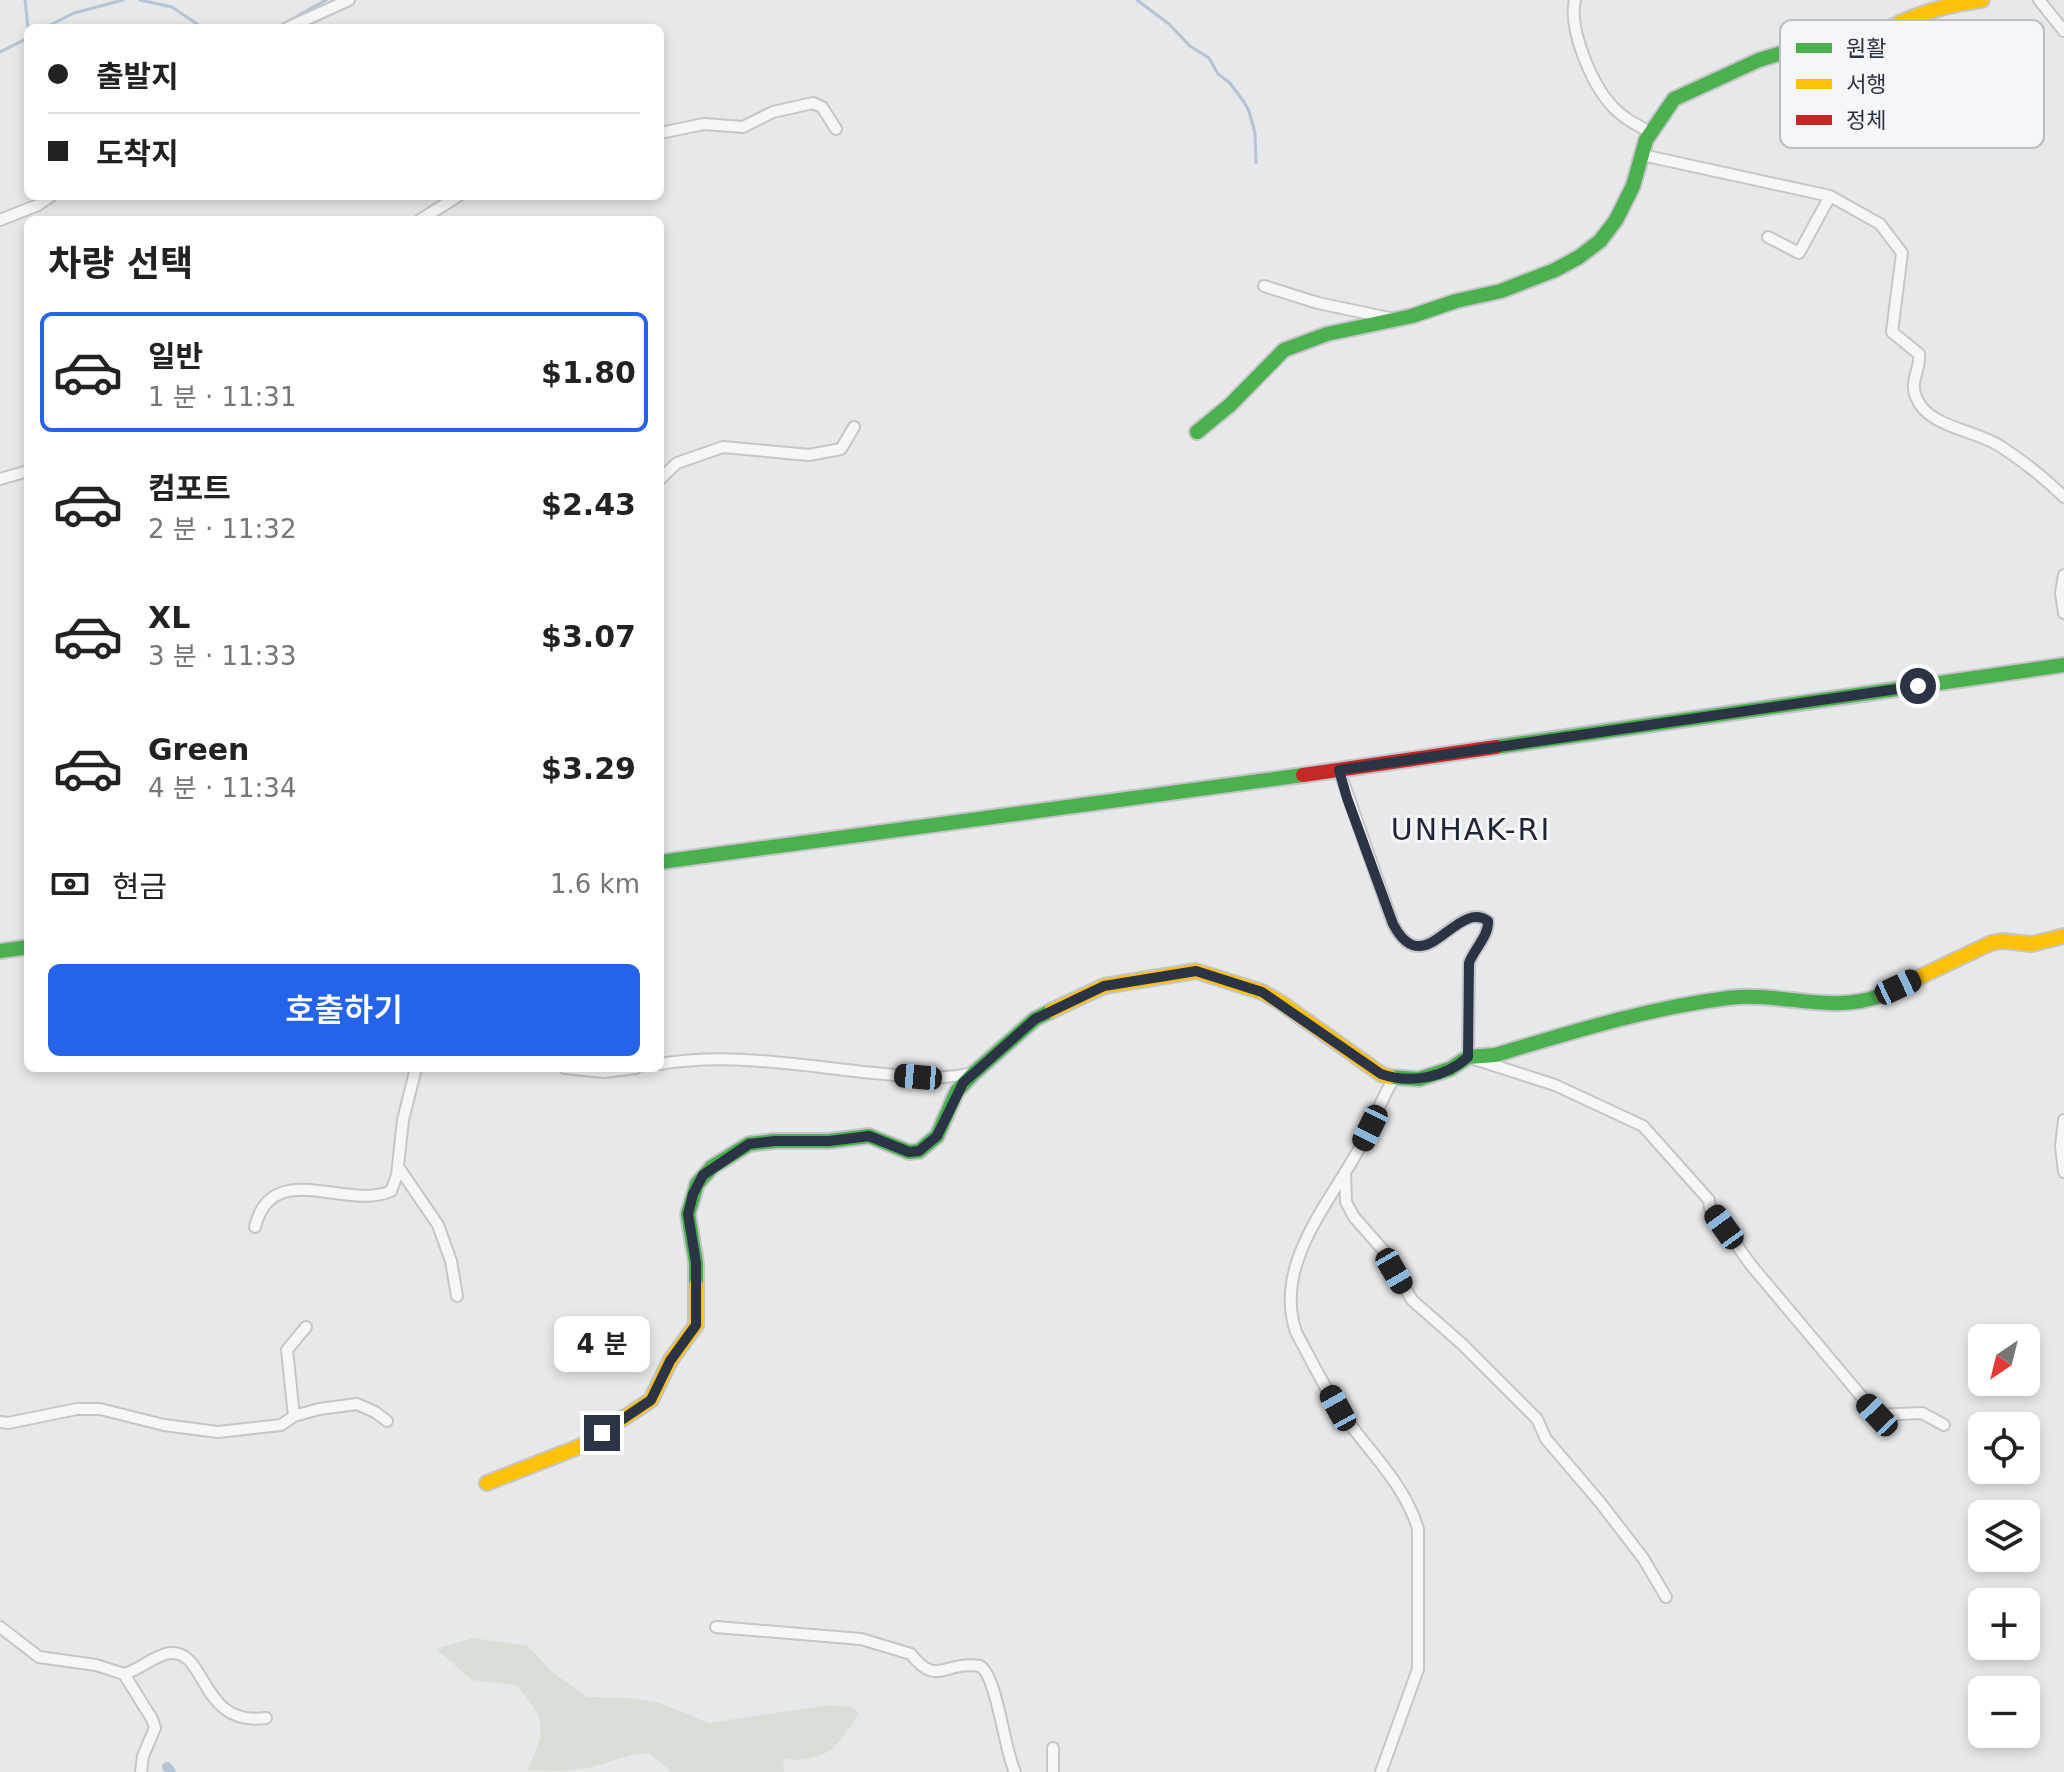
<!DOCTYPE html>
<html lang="ko">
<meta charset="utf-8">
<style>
body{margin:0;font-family:"DejaVu Sans","Noto Sans KR",sans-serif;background:#f2f2f2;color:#222;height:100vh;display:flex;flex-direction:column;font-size:30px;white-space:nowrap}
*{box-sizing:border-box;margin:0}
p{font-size:26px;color:#767676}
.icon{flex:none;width:44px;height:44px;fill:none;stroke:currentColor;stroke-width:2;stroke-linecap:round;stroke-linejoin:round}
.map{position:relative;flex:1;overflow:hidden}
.side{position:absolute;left:24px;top:216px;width:640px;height:856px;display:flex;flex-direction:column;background:#fff;border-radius:12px;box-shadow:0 4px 12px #0003}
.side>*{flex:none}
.top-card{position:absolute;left:24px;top:24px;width:640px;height:176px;border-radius:12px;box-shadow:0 4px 12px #0003;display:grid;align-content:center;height:176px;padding:0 24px;background:#fff}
.needle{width:52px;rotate:215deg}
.fabs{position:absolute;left:1968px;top:1324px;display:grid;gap:16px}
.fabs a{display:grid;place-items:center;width:72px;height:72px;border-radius:12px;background:#fff;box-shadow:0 4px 12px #0003;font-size:40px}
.end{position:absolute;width:36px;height:36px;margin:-18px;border:10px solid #2b3445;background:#fff;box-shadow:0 0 0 4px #fff}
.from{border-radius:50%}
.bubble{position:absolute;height:56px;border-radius:12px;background:#fff;box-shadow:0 4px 12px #0003;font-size:26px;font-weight:600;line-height:56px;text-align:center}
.car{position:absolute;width:24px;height:48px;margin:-24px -12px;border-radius:10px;box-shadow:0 0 6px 2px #0007;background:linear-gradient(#222 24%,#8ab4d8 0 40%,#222 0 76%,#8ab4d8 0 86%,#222 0)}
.top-card b{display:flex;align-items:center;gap:28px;height:76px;font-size:30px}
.top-card b+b{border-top:2px solid #e0e0e0}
.top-card i{width:20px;height:20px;background:#222}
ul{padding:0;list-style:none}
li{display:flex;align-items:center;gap:24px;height:120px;margin:0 16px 12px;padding:0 8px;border:4px solid transparent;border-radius:12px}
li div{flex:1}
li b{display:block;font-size:30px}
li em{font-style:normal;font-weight:600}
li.current{border-color:#2563eb}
li>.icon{width:72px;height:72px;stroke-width:1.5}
h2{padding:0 24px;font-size:36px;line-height:96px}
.pay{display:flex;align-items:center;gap:20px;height:88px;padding:0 24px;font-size:30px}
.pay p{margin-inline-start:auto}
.primary-button{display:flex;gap:16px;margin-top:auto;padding:16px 24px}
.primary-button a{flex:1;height:92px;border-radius:12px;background:#2563eb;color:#fff;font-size:32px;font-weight:600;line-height:92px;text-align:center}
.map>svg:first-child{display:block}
</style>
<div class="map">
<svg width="2064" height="1772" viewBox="0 0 2064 1772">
<rect width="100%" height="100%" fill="#e6e8ea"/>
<!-- green -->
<path fill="#d6ded6" d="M 473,1638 L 528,1646 L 551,1671 L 587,1697 L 630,1698 L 660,1703 L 709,1723 L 830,1705 L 851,1707 L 859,1713 C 838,1748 825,1763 783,1759 L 784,1772 L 672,1772 L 649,1753 C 629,1753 612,1762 592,1767 C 571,1772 549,1771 527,1770 C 548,1728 546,1720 516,1685 L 472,1680 L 436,1649 Z"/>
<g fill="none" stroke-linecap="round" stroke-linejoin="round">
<!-- stream -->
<path stroke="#b4c4d5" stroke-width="3" d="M 25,0 L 28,28
M 140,0 L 172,7 L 203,28
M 1137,0 L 1169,24 L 1190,46 L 1209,58 L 1218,74 L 1230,83 L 1244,102 L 1249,111 L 1255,133 L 1256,163
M 44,28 L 74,13 L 123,0
M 276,28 L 326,0
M 0,52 L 28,38"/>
<!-- canal -->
<path stroke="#b4c4d5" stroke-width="10" d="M 167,1767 L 171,1772"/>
<!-- street casing -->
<g stroke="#c4c6c8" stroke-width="14">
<path id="street" d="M 1575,0 C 1568,29 1592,85 1613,107 C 1623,118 1637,125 1650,132
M 2039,0 L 2064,31
M 287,28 L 349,0
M 660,133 L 704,124 L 743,127 L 773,112 L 813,103 L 822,107 L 836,129
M 1642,155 L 1830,196 L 1880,224 L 1902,253 L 1892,332 L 1919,354 C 1921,369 1909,381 1916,397 C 1928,428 1974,429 2000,446 C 2023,461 2045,478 2064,497
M 0,220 L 38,205 L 51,196
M 420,220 L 458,196
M 1768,237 L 1799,253 L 1830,196
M 1264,286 L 1318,303 L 1394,319
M 0,479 L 28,471
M 660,479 L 677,463 L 723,447 L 809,455 L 841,449 L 854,427
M 2064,575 L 2061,593 L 2064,613
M 1339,770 L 1393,924 C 1425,985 1455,898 1488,921 C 1489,936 1474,949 1469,963 L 1468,1057 L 1555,1085 L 1643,1126 L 1709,1200 L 1710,1208 L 1751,1265 L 1877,1415 L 1922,1413 L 1944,1425
M 660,1064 C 731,1052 803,1066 874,1073 C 907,1076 940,1081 972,1073
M 565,1068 L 604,1072 L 636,1068
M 2064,1120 L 2061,1146 L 2064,1172
M 399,1168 L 438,1225 L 451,1261 L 457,1296
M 1345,1172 L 1346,1202 L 1354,1217 L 1384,1251 L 1412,1300 L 1462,1344 L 1537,1419 L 1546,1439 L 1599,1501 L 1643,1558 L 1666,1597
M 255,1227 C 272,1157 347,1211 391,1191 L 397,1175 L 403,1120 L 416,1068
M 294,1416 L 287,1350 L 306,1327
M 0,1422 L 8,1423 L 77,1409 L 100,1409 L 164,1425 L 218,1432 L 281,1425 L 294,1416 L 319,1409 L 357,1404 L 375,1412 L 387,1421
M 0,1627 L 39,1657 L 96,1665 L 124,1674 L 152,1719 L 155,1728 L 143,1756 L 141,1772
M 716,1627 L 861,1639 L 911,1654 C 937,1688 945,1660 980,1666 C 997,1676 1004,1749 1015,1772
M 124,1674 C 140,1670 154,1655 170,1653 C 208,1650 199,1727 266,1718
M 1053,1772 L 1053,1748
M 1381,1772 L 1418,1669 L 1418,1529 C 1404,1482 1366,1449 1339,1409 C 1323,1385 1310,1358 1296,1332 C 1274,1268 1325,1208 1355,1156 C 1369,1131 1379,1104 1394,1078"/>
</g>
<!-- fast casing -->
<g stroke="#c4c6c8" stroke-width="18">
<path id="fast" d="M 1197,432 L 1230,405 L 1284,350 L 1327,334 L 1412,316 L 1456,301 L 1501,291 L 1555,270 L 1579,257 L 1600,241 L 1616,220 L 1633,186 L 1646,140 L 1674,99 L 1759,60 L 1788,51 L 1813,49
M 1496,747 L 2064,665
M 660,862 L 1303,775
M 0,951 L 28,947
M 1390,1077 L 1419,1079 L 1450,1069 L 1468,1057 L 1495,1055 C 1572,1032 1648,1008 1728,998 C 1779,991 1832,1015 1882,995
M 696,1285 L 696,1263 L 688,1214 L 697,1184 L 712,1167 L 749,1144 L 774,1141 L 829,1141 L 869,1136 L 909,1152 L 919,1151 L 937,1136 L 957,1091 L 974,1073 L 1035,1019 L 1051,1011"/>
</g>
<!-- slow casing -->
<g stroke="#c4c6c8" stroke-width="18">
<path id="slow" d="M 1813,49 C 1866,50 1870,34 1914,17 C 1936,8 1959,3 1982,0
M 1882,995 L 1991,943 L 2002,941 L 2032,944 L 2064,936
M 1051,1011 L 1104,986 L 1196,971 L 1262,992 L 1280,1002 L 1381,1074 L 1390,1077
M 487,1483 L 581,1446 L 651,1400 L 670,1361 L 696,1325 L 696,1285"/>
</g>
<!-- jam casing -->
<g stroke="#c4c6c8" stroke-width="18">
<path id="jam" d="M 1303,775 L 1496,747"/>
</g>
<!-- street -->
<use href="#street" stroke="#f5f6f7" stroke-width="10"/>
<!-- fast -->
<use href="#fast" stroke="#4caf50" stroke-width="14"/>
<!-- slow -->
<use href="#slow" stroke="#ffc107" stroke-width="14"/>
<!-- jam -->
<use href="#jam" stroke="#c62828" stroke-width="14"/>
</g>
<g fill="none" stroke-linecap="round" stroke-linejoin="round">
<!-- route -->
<path stroke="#2b3445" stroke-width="10" d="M 602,1433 L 651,1400 L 670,1361 L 696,1325 L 696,1263 L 688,1214 L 693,1194 L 703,1175 L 749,1144 L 774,1141 L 829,1141 L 869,1136 L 909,1152 L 919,1151 L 937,1136 L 963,1083 L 1035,1019 L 1104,986 L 1196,971 L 1262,992 L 1381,1074 C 1410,1084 1445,1078 1468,1057 L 1469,963 C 1474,949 1489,936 1488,921 C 1456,898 1425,985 1393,924 L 1347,798 L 1339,770 L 1918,686"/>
</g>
<g text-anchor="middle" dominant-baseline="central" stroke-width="6" stroke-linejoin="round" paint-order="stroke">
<!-- quarter labels -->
<g font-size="30" letter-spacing="2" fill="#1d2536" stroke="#f4f6f9">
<text x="1471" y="829">UNHAK-RI</text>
</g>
</g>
<!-- legend -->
<rect x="1780" y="20" width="264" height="128" rx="12" fill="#f4f6f9" stroke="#b8bcc3" stroke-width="2"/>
<rect x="1796" y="43" width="36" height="10" fill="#4caf50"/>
<rect x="1796" y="79" width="36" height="10" fill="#ffc107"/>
<rect x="1796" y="115" width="36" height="10" fill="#c62828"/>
<g font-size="22" fill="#2b3445">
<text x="1846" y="56">원활</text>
<text x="1846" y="92">서행</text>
<text x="1846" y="128">정체</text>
</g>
</svg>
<div class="fabs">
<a><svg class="needle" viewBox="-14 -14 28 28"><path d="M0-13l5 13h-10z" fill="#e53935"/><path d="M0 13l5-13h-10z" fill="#767676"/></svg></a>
<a><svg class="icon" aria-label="locate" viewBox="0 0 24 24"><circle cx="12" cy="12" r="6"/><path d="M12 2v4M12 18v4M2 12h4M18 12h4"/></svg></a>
<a><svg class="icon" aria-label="layers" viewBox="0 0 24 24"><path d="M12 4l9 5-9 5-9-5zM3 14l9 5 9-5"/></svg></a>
<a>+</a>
<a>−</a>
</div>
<i class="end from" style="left:1918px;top:686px"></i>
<i class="end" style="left:602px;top:1433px"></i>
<div class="bubble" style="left:554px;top:1316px;width:96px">4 분</div>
<i class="car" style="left:1898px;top:987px;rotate:65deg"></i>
<i class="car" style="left:918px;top:1077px;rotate:275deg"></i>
<i class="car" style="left:1370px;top:1128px;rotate:206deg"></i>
<i class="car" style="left:1724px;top:1227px;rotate:324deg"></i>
<i class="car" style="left:1394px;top:1271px;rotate:150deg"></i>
<i class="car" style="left:1338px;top:1408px;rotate:331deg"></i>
<i class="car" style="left:1877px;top:1415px;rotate:317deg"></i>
<div class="top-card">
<b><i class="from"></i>출발지</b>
<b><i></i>도착지</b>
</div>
<section class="side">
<h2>차량 선택</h2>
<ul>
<li class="current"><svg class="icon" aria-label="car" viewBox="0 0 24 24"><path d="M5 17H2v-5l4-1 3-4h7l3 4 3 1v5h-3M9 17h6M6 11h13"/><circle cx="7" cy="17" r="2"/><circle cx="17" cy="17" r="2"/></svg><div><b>일반</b><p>1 분 · 11:31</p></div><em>$1.80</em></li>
<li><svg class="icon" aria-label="car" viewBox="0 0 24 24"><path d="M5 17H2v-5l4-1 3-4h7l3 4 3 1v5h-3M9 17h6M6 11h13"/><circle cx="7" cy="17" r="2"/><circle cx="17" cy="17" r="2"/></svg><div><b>컴포트</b><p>2 분 · 11:32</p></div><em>$2.43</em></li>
<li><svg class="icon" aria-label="car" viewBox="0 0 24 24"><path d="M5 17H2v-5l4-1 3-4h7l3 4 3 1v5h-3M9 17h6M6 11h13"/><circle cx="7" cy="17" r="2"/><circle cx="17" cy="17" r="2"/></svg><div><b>XL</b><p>3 분 · 11:33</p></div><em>$3.07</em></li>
<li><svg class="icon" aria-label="car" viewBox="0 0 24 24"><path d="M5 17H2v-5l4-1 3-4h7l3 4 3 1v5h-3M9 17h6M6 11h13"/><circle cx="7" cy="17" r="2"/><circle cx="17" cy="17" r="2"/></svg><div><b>Green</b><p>4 분 · 11:34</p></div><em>$3.29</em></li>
</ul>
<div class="pay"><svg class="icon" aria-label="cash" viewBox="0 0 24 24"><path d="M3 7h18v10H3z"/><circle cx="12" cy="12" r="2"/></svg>현금<p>1.6 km</p></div>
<div class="primary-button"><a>호출하기</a></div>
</section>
</div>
